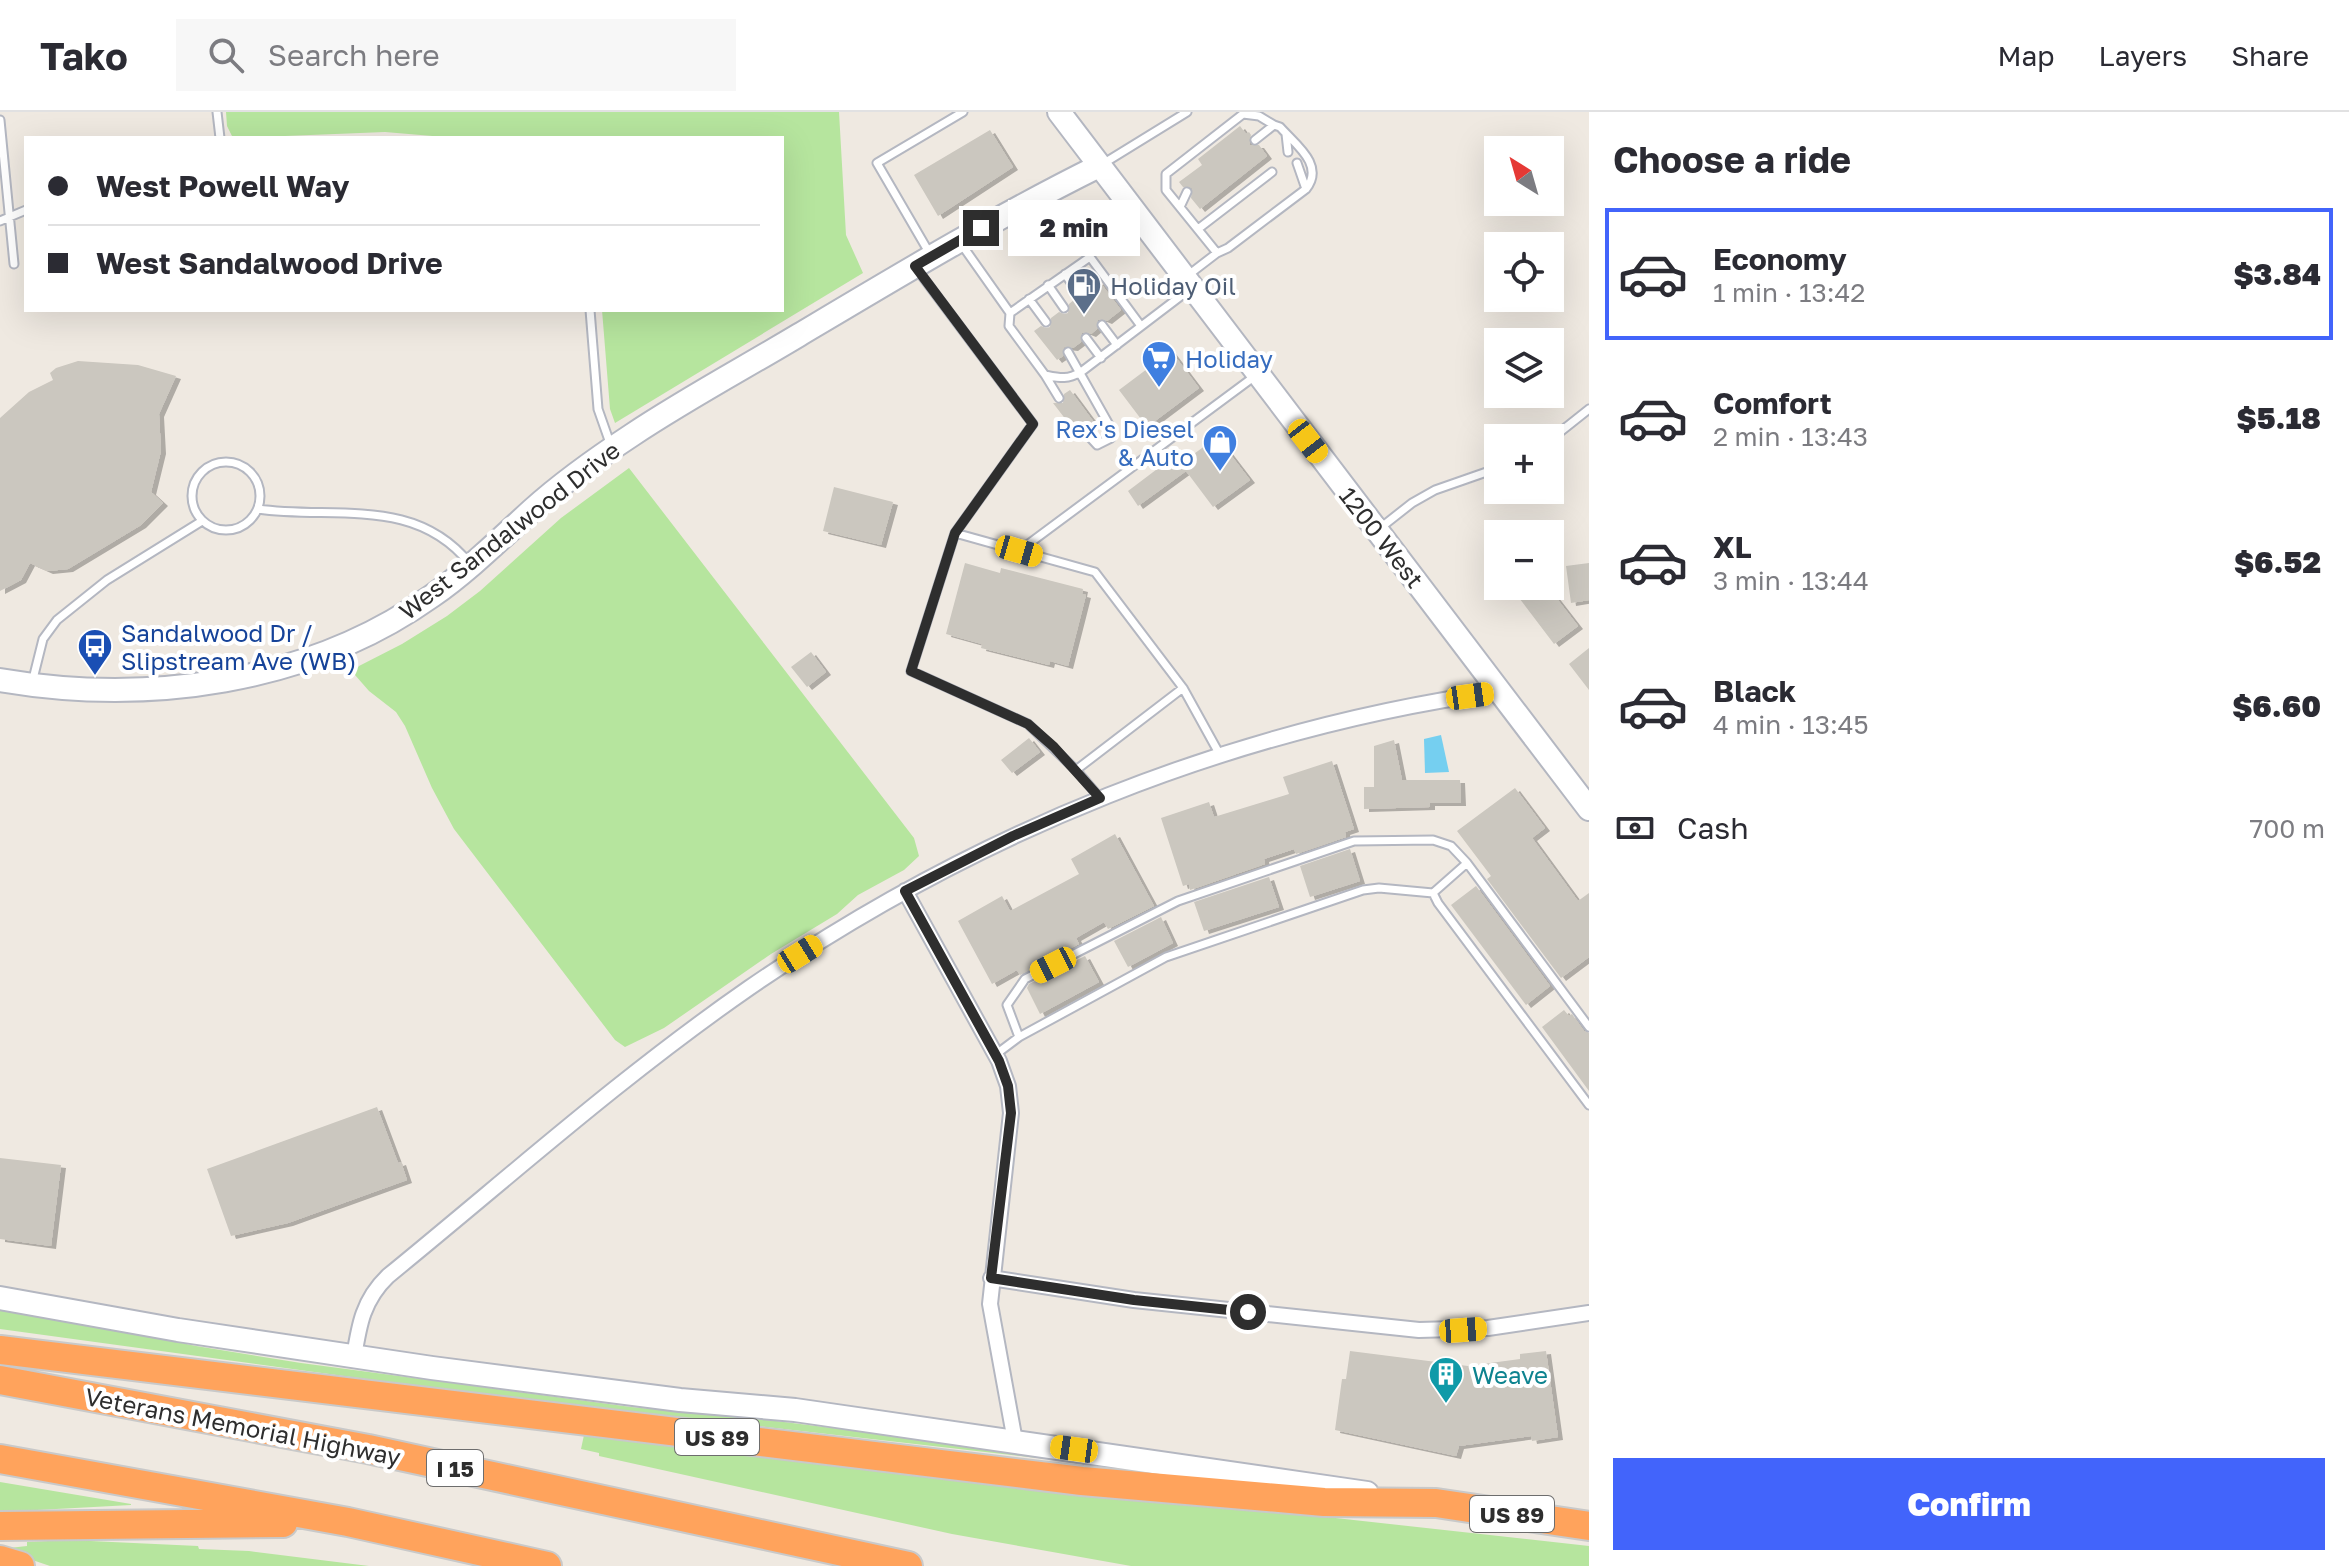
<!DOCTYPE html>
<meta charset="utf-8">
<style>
body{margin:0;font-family:"Golos Text",sans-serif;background:#f7f7f7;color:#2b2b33;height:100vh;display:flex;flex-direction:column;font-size:30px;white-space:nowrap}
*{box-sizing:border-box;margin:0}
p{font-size:26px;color:#7c7c81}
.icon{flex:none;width:44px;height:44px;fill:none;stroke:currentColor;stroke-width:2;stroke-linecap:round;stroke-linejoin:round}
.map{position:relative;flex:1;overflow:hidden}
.side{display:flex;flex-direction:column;background:#fff;width:760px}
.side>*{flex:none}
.top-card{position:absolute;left:24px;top:24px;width:760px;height:176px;border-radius:0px;box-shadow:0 8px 32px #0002;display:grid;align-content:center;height:176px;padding:0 24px;background:#fff}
.needle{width:52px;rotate:323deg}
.tools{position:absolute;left:1484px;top:24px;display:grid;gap:16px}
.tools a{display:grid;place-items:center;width:80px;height:80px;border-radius:0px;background:#fff;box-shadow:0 8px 32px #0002;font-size:40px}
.end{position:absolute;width:36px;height:36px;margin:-18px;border:10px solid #2e2e2e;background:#fff;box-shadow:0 0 0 4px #fff}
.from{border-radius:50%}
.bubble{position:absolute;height:56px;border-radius:0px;background:#fff;box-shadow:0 8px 32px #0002;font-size:26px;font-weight:800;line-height:56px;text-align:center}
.car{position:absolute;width:24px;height:48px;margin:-24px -12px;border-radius:10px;box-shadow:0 0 6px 2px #0007;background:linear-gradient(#f5c518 24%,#345 0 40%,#f5c518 0 76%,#345 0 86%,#f5c518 0)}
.top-card b{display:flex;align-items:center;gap:28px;height:76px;font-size:30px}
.top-card b+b{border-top:2px solid #e1e1e2}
.top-card i{width:20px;height:20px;background:#2b2b33}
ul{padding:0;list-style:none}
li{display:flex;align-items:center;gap:24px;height:132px;margin:0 16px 12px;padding:0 8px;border:4px solid transparent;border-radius:0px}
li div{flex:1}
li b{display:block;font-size:30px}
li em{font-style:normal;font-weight:800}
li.selected{border-color:#4264fb}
li>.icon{width:72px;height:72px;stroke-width:1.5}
h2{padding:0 24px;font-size:36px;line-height:96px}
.pay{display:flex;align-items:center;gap:20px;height:88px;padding:0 24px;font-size:30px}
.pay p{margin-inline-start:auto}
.cta{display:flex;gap:16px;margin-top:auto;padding:16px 24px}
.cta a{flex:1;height:92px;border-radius:0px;background:#4264fb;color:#fff;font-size:32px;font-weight:800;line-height:92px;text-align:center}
header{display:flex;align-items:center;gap:48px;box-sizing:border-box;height:112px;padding:0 40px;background:#fff;border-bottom:2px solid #e1e1e2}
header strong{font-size:38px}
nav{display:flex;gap:44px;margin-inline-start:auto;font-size:28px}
.search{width:560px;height:72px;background:#f7f7f7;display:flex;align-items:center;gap:20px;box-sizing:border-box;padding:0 28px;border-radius:0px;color:#7c7c81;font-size:30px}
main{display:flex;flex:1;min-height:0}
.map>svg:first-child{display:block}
</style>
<header>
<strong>Tako</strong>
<div class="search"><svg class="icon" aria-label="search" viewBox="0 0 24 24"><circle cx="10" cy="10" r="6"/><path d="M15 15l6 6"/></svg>Search here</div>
<nav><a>Map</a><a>Layers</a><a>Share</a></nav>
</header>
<main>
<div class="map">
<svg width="1589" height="1454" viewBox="0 0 1589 1454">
<defs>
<filter id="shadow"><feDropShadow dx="5" dy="3" stdDeviation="0" flood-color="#0004"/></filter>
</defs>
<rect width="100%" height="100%" fill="#efe9e1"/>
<!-- green -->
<path fill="#b6e59e" d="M 226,0 L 839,0 L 846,123 L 863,161 L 615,311 L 610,297 L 602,198 L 782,198 L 782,26 L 456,26 L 385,20 L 233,26 L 227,14 Z
M 629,356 L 914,726 L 919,744 L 904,758 L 858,783 L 837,802 L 771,842 L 664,916 L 625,935 L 615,928 L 454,717 L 432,676 L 405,614 L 396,600 L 369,579 L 355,563 L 355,559 L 359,554 L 402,532 L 447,504 L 480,479 L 561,406 Z
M 0,1194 L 196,1234 L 301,1251 L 631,1295 L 776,1309 L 929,1328 L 1055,1348 L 468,1281 L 0,1217 Z
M 584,1323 L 1589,1434 L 1589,1454 L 1131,1454 L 952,1422 L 599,1344 L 599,1341 L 581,1337 Z
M 0,1370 L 131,1392 L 131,1393 L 0,1400 Z
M 69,1428 L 198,1434 L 199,1437 L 249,1439 L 369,1454 L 50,1454 L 0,1437 L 27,1434 L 27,1430 Z"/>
<!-- water -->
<path fill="#75cff0" d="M 1441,623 L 1449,660 L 1425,661 L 1424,627 Z"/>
<!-- building -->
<path fill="#cbc7bf" filter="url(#shadow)" d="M 1240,14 L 1246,22 L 1249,20 L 1251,23 L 1249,28 L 1250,33 L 1259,33 L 1267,44 L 1200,97 L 1191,86 L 1192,76 L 1183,75 L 1179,70 L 1202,53 L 1198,47 Z
M 990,18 L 1013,55 L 938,104 L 914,63 Z
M 1099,169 L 1121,198 L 1107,209 L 1102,207 L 1098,208 L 1097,217 L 1091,222 L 1086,220 L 1082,221 L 1081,230 L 1073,236 L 1064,235 L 1063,244 L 1057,248 L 1034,219 L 1041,214 L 1046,216 L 1050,215 L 1051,206 L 1059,200 L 1064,202 L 1068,201 L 1069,192 L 1075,187 L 1084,188 L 1085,179 Z
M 1171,239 L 1199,276 L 1147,315 L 1119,278 Z
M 78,249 L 138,253 L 176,264 L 159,302 L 161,339 L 151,380 L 163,391 L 141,413 L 68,457 L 48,459 L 30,451 L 21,468 L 0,479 L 0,306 L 29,280 L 53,268 L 50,261 L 56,256 Z
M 1070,278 L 1096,313 L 1091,317 L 1082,316 L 1080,326 L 1053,291 L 1063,291 L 1064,282 Z
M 1217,325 L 1250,368 L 1213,395 L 1186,359 L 1138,394 L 1128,379 L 1181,339 L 1187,347 Z
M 834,375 L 893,390 L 881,433 L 823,419 Z
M 965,451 L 1000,461 L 1001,456 L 1083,477 L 1082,482 L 1086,483 L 1068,554 L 1050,549 L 1049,553 L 981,536 L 982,532 L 946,522 Z
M 1589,451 L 1589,488 L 1571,491 L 1566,454 Z
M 1510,474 L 1547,474 L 1578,514 L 1554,532 Z
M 1589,536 L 1589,578 L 1569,552 Z
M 811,540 L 826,560 L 807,575 L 791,555 Z
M 1029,626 L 1040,640 L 1012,661 L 1001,648 Z
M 1394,628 L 1402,668 L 1460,668 L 1461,691 L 1430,691 L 1430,695 L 1364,697 L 1364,675 L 1374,675 L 1374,634 Z
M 1332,649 L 1354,717 L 1345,720 L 1346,725 L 1296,742 L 1294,737 L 1264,747 L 1265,752 L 1190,778 L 1189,772 L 1183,774 L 1161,706 L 1209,690 L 1214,705 L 1289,682 L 1283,665 Z
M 1515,676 L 1545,716 L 1532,726 L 1578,789 L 1589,781 L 1589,845 L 1561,866 L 1487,767 L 1491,764 L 1457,719 Z
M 1115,722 L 1154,794 L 1108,817 L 1104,810 L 1076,826 L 1079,832 L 1020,863 L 1017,858 L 992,872 L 958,809 L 1002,784 L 1010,799 L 1079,762 L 1071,747 Z
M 1350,737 L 1360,769 L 1310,785 L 1300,754 Z
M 1269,765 L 1279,795 L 1204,819 L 1194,790 Z
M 1476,774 L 1550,874 L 1526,893 L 1451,793 Z
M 1161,805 L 1173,831 L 1128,855 L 1114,829 Z
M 1085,844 L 1099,870 L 1040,902 L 1027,876 L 1029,872 Z
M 1564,898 L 1569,904 L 1572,902 L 1584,919 L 1589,921 L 1589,979 L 1542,915 Z
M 377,995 L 398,1051 L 401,1050 L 407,1068 L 288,1111 L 231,1124 L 207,1057 Z
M 0,1046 L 61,1053 L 51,1134 L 0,1127 Z
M 1350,1239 L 1468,1254 L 1520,1247 L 1520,1242 L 1546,1239 L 1558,1325 L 1532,1329 L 1531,1324 L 1459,1334 L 1456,1344 L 1335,1318 L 1342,1267 L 1346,1267 Z"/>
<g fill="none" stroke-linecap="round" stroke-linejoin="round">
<!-- lane casing -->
<g stroke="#b4b7c1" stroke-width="11">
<path id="lane" d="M 217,0 L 220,26
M 0,8 L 14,152
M 1286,22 L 1288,40
M 1297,51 L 1306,77
M 1101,53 L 1187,0
M 1180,95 L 1187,80
M 0,109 L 26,98
M 1198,117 L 1272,60
M 962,133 L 1010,201 L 1009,214 L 1045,263 C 1060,266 1067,268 1081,260 L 1190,177
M 1217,141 L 1166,78 L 1166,62 L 1243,2 L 1259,4 L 1274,13
M 930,142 L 877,51 L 963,0
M 916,156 L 1033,312 L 955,421
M 1065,162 L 1080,183
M 1187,164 L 1217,141 L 1228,136 L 1306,77 C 1325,53 1296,33 1280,15 L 1274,13 L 1255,28
M 1048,173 L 1064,196
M 1029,187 L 1046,210
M 590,198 L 598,297 L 611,334
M 1010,201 L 1090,145 L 1141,214
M 1102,213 L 1117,233
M 1086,226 L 1101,246
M 1068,240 L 1112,318 L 1111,326 L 1097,333 L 1086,321
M 1045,263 L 1059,286
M 1550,328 L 1589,297
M192 384a34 34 0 1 1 68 0a34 34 0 1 1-68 0Z
M 258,397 C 333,408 415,383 470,452
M 1379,417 L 1412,391 L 1435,378 L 1498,356
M 1019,439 L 1255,264
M 33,567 L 43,527 L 57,508 L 107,468 L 202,409
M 1076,658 L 1028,612 L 911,559 L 955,421 L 1095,460 L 1183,576
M 1100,686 L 1076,658 L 1183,576 L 1220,643
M 1467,751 L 1589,915
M 1433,781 L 1438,791 L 1589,993
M 995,943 L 1019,925 L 1166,845 L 1363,778 L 1379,776 L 1433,781 L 1467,751 L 1451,734 L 1433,728 L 1354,729 L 1178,789 L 1025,867 L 1007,893 L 1019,925"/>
</g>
<!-- street casing -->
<g stroke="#b4b7c1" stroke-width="18">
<path id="street" d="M 905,779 L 999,949 L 1008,974 L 1011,1001 L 990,1192 L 1015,1329
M 991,1166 L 1134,1188 L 1419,1218 L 1488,1216 L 1589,1201
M 354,1245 C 359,1213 363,1188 388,1164 C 507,1067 622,964 749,876 C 974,721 1230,617 1501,579"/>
</g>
<!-- secondary casing -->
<g stroke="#b4b7c1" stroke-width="26">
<path id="secondary" d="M 1059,0 L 1589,697
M 0,568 C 147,593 308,572 432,484 C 468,459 499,428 532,398 C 563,370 597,346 632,323 C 686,287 744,256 799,223 C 898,164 996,105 1099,54
M 0,1186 L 178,1218 L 432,1256 L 680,1288 L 795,1298 L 1367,1381"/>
</g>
<!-- highway casing -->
<g stroke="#c9c9c9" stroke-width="32">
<path id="highway" d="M 0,1238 L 1082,1369 L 1324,1390 L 1436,1391 L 1589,1414
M 0,1268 L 368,1337 L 908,1454
M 0,1347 L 348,1410 L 547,1454
M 0,1414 L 283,1411
M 0,1448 L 20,1454"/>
</g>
<!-- lane -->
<use href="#lane" stroke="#fff" stroke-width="7"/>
<!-- street -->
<use href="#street" stroke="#fff" stroke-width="14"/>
<!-- secondary -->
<use href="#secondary" stroke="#fff" stroke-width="22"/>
<!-- highway -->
<use href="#highway" stroke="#ffa35c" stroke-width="28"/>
</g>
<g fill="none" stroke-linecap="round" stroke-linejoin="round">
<!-- route -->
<path stroke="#2e2e2e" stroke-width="10" d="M 981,116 L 915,154 L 1033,312 L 955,421 L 911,559 L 1028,612 L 1054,635 L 1100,686 L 1013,724 L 905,779 L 999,949 L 1008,974 L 1011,1001 L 991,1166 L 1134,1188 L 1248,1200"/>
</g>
<!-- icons -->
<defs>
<g id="fuel-pin" transform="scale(1.8)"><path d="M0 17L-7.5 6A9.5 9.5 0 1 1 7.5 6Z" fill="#5c6f8a" stroke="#fff"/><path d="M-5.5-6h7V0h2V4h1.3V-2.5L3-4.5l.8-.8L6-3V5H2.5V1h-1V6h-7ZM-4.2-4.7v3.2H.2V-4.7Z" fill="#fff"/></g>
<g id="supermarket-pin" transform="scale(1.8)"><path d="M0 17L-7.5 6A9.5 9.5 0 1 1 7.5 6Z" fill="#3f7fe0" stroke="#fff"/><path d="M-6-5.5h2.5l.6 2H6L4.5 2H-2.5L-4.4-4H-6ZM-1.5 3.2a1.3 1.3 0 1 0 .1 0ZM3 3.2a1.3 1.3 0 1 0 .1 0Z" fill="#fff"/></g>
<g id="shop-pin" transform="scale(1.8)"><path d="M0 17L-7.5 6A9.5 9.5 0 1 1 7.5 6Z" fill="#3f7fe0" stroke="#fff"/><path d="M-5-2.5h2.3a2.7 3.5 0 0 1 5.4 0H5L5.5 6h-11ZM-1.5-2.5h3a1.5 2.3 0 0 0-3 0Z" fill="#fff"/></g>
<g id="bus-pin" transform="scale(1.8)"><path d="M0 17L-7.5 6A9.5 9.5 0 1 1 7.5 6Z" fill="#1a4fb4" stroke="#fff"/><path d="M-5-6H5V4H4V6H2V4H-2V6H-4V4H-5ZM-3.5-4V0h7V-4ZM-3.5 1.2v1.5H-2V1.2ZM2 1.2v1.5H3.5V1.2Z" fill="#fff"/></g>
<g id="building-pin" transform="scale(1.8)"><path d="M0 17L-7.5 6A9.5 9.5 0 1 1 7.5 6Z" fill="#0f9aa8" stroke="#fff"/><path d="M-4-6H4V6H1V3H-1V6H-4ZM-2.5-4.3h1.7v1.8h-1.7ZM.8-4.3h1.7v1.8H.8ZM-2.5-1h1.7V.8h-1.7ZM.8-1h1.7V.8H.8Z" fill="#fff"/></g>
</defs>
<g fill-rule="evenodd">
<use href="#fuel-pin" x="1084" y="173"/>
<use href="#supermarket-pin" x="1159" y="246"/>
<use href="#shop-pin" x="1220" y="330"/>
<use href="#bus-pin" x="95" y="534"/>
<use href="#building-pin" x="1446" y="1262"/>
</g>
<g text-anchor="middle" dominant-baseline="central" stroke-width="8" stroke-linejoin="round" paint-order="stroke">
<!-- shield labels -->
<g fill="#fff" stroke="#6d6d6d" stroke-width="2">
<rect x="675" y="1307" width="84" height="36" rx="6"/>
<rect x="427" y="1338" width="56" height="36" rx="6"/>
<rect x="1470" y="1384" width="84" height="36" rx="6"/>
</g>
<g font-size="22" font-weight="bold" fill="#2e2e2e">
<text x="717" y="1325">US 89</text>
<text x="455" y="1356">I 15</text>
<text x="1512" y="1402">US 89</text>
</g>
<!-- service labels -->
<g font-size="24" fill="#4e5e75" stroke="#fff" text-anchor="start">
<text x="1110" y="173">Holiday Oil</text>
</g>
<!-- shop labels -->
<g font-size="24" fill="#366cbe" stroke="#fff" text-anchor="start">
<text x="1185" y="246">Holiday</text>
<text x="1194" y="316" text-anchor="end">Rex's Diesel<tspan x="1194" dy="28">&amp; Auto</tspan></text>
</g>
<!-- street labels -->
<g font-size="24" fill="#2e2e2e" stroke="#fff">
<text transform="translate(509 418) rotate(-38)">West Sandalwood Drive</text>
<text transform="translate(1382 425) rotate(52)">1200 West</text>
<text transform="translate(243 1314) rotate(11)">Veterans Memorial Highway</text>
</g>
<!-- transit labels -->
<g font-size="24" fill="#164399" stroke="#fff" text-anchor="start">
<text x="121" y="520">Sandalwood Dr /<tspan x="121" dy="28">Slipstream Ave (WB)</tspan></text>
</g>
<!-- culture labels -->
<g font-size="24" fill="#0d838f" stroke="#fff" text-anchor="start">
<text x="1472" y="1262">Weave</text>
</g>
</g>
</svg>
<div class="tools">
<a><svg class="needle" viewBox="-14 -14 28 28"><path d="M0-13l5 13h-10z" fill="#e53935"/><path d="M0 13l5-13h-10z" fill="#7c7c81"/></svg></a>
<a><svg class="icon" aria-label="locate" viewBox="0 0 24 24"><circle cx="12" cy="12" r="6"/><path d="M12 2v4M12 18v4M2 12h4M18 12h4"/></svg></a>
<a><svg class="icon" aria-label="layers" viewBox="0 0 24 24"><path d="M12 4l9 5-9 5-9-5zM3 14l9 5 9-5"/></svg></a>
<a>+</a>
<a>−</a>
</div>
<i class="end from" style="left:1248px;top:1200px"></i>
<i class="end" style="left:981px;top:116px"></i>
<div class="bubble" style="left:1008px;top:88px;width:132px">2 min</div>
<i class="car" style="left:1308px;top:329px;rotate:142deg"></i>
<i class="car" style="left:1019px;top:439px;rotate:106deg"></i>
<i class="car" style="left:1470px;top:584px;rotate:82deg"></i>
<i class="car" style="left:800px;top:842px;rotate:58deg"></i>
<i class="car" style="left:1053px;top:853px;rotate:243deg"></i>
<i class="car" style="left:1463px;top:1218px;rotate:86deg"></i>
<i class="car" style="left:1074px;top:1337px;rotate:278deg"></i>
<div class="top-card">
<b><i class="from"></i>West Powell Way</b>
<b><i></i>West Sandalwood Drive</b>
</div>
</div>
<section class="side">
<h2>Choose a ride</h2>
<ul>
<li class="selected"><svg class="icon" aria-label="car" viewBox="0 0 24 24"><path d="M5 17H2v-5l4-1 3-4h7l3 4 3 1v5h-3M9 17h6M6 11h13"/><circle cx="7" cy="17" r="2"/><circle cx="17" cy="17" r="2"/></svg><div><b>Economy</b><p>1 min · 13:42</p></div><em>$3.84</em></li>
<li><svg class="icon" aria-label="car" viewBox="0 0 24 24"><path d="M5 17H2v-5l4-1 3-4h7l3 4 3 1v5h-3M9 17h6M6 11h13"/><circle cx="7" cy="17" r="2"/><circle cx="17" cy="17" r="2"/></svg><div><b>Comfort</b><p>2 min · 13:43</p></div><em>$5.18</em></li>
<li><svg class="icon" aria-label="car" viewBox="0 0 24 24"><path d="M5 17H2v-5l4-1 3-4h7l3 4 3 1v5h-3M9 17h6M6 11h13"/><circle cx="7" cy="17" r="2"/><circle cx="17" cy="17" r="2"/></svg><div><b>XL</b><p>3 min · 13:44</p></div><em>$6.52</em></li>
<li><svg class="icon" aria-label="car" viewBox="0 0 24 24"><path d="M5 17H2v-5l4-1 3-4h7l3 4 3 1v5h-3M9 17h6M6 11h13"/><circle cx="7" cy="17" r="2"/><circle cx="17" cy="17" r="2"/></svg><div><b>Black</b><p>4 min · 13:45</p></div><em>$6.60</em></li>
</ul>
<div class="pay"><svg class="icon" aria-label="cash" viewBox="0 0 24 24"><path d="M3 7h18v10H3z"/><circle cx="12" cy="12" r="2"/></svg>Cash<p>700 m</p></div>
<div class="cta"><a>Confirm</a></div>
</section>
</main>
